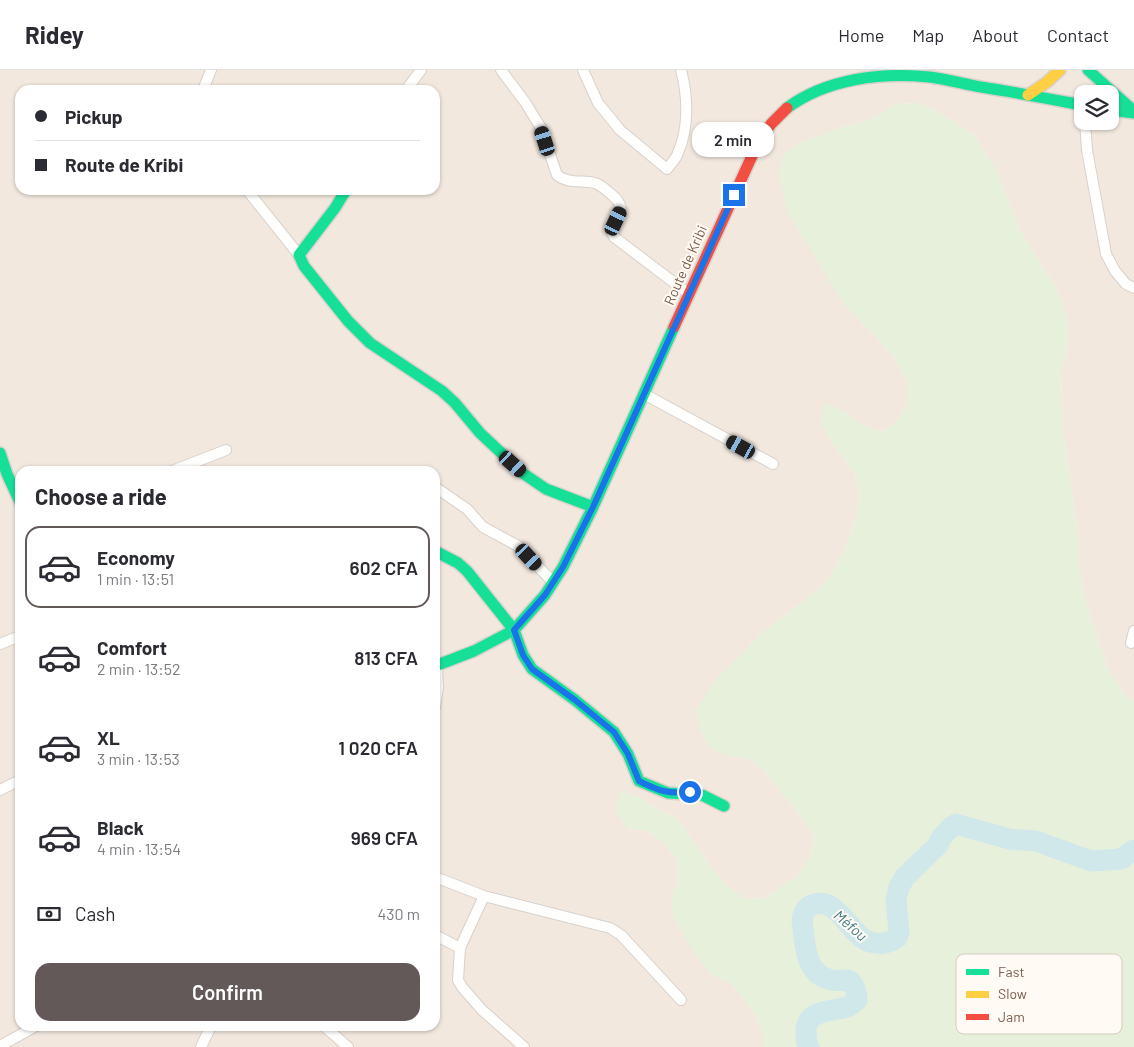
<!DOCTYPE html>
<meta charset="utf-8">
<style>
body{margin:0;font-family:Barlow,sans-serif;background:#f2f2f3;color:#2b2b33;height:100vh;display:flex;flex-direction:column;font-size:19px;white-space:nowrap}
*{box-sizing:border-box;margin:0}
p{font-size:16px;color:#7c7c81}
.icon{flex:none;width:28px;height:28px;fill:none;stroke:currentColor;stroke-width:2;stroke-linecap:round;stroke-linejoin:round}
.map{position:relative;flex:1;overflow:hidden}
.sheet{position:absolute;left:15px;top:396px;width:425px;height:565px;display:flex;flex-direction:column;background:#fff;border-radius:15px;box-shadow:0 1px 4px #0004}
.sheet>*{flex:none}
.guide{position:absolute;left:15px;top:15px;width:425px;height:110px;border-radius:15px;box-shadow:0 1px 4px #0004;display:grid;align-content:center;height:110px;padding:0 20px;background:#fff}
.buttons{position:absolute;left:1074px;top:15px;display:grid;gap:10px}
.buttons a{display:grid;place-items:center;width:45px;height:45px;border-radius:10px;background:#fff;box-shadow:0 1px 4px #0004;font-size:25px}
.end{position:absolute;width:22px;height:22px;margin:-11px;border:6px solid #1a73e8;background:#fff;box-shadow:0 0 0 2px #fff}
.from{border-radius:50%}
.bubble{position:absolute;height:35px;border-radius:15px;background:#fff;box-shadow:0 1px 4px #0004;font-size:16px;font-weight:600;line-height:35px;text-align:center}
.car{position:absolute;width:15px;height:30px;margin:-15px -8px;border-radius:6px;box-shadow:0 0 4px 1px #0007;background:linear-gradient(#222 24%,#8ab4d8 0 40%,#222 0 76%,#8ab4d8 0 86%,#222 0)}
.guide b{display:flex;align-items:center;gap:18px;height:48px;font-size:19px}
.guide b+b{border-top:1px solid #e1e1e2}
.guide i{width:12px;height:12px;background:#2b2b33}
ul{padding:0;list-style:none}
li{display:flex;align-items:center;gap:15px;height:82px;margin:0 10px 8px;padding:0 10px;border:2px solid transparent;border-radius:15px}
li div{flex:1}
li b{display:block;font-size:19px}
li em{font-style:normal;font-weight:600}
li.active{border-color:#625958}
li>.icon{width:45px;height:45px;stroke-width:1.5}
h2{padding:0 20px;font-size:22px;line-height:60px}
.pay{display:flex;align-items:center;gap:12px;height:55px;padding:0 20px;font-size:19px}
.pay p{margin-inline-start:auto}
.action{display:flex;gap:10px;margin-top:auto;padding:10px 20px}
.action a{flex:1;height:58px;border-radius:15px;background:#625958;color:#fff;font-size:20px;font-weight:600;line-height:58px;text-align:center}
header{display:flex;align-items:center;gap:30px;box-sizing:border-box;height:70px;padding:0 25px;background:#fff;border-bottom:1px solid #e1e1e2}
header strong{font-size:24px}
nav{display:flex;gap:28px;margin-inline-start:auto;font-size:18px}
.map>svg:first-child{display:block}
</style>
<header>
<strong>Ridey</strong>
<nav><a>Home</a><a>Map</a><a>About</a><a>Contact</a></nav>
</header>
<div class="map">
<svg width="1134" height="977" viewBox="0 0 1134 977">
<rect width="100%" height="100%" fill="#f9f5f0"/>
<!-- residential -->
<path fill="#f2e8de" fill-rule="evenodd" d="M 0,0 L 1134,0 L 1134,631 L 1131,630 L 1117,614 L 1106,594 L 1086,533 L 1078,491 L 1079,468 L 1063,361 L 1061,298 L 1068,277 L 1068,255 L 1063,234 L 1054,215 L 1020,160 L 997,101 L 973,64 L 937,41 L 917,33 L 896,34 L 879,45 L 860,53 L 840,58 L 843,233 L 886,278 L 898,293 L 907,312 L 907,333 L 898,351 L 881,362 L 860,354 L 843,341 L 831,372 L 855,404 L 859,423 L 857,443 L 851,463 L 835,498 L 824,515 L 758,566 L 744,582 L 728,686 L 748,688 L 764,701 L 803,749 L 814,767 L 810,787 L 799,804 L 766,828 L 745,829 L 728,817 L 714,801 L 677,748 L 657,739 L 639,727 L 627,758 L 647,761 L 665,774 L 677,790 L 678,811 L 671,831 L 711,904 L 730,913 L 743,927 L 755,945 L 763,964 L 763,977 L 0,977 ZM 20,20 L 435,20 L 435,120 L 20,120 ZM 1082,24 L 1110,24 L 1110,51 L 1082,51 ZM 20,401 L 435,401 L 435,956 L 20,956 Z"/>
<!-- green -->
<path fill="#e7f0db" d="M 917,33 L 937,41 L 973,64 L 997,101 L 1020,160 L 1054,215 L 1063,234 L 1068,255 L 1068,277 L 1061,298 L 1063,361 L 1079,468 L 1078,491 L 1086,533 L 1106,594 L 1117,614 L 1131,630 L 1134,631 L 1134,977 L 763,977 L 763,964 L 755,945 L 743,927 L 730,913 L 711,904 L 698,888 L 675,851 L 671,831 L 678,811 L 677,790 L 665,774 L 647,761 L 627,758 L 615,741 L 620,721 L 639,727 L 657,739 L 677,748 L 714,801 L 728,817 L 745,829 L 766,828 L 799,804 L 810,787 L 814,767 L 803,749 L 764,701 L 748,688 L 728,686 L 710,678 L 700,661 L 696,640 L 719,605 L 744,582 L 758,566 L 824,515 L 835,498 L 851,463 L 857,443 L 859,423 L 855,404 L 831,372 L 821,353 L 824,332 L 843,341 L 860,354 L 881,362 L 898,351 L 907,333 L 907,312 L 898,293 L 886,278 L 843,233 L 788,143 L 778,103 L 784,84 L 801,72 L 840,58 L 860,53 L 879,45 L 896,34 Z"/>
<g fill="none" stroke-linecap="round" stroke-linejoin="round">
<!-- river -->
<path stroke="#d0e8ea" stroke-width="21" d="M 809,977 C 806,972 806,968 806,962 C 806,939 831,942 847,937 C 851,936 854,932 857,930 C 857,921 855,916 849,910 C 844,910 837,911 832,910 C 804,905 805,873 802,850 C 803,844 805,838 812,835 C 837,825 849,863 867,871 C 879,875 887,874 897,868 L 899,862 L 896,829 L 899,817 L 905,807 L 938,775 L 941,768 L 951,757 L 956,754 L 1009,769 L 1036,771 L 1091,791 L 1121,789 L 1134,780"/>
<!-- street casing -->
<g stroke="#d7d1cb" stroke-width="12">
<path id="street" d="M 501,0 L 525,32 L 541,58 L 557,105 C 568,114 582,110 595,113 C 601,115 606,120 611,124 C 628,138 619,144 611,161 L 614,167 L 689,224
M 583,0 L 598,33 L 620,60 L 667,99 C 671,94 676,89 678,83 C 689,58 688,26 681,0
M 203,20 L 211,0
M 406,20 L 421,0
M 1085,51 L 1087,80 L 1106,184 L 1115,201 L 1126,214 L 1134,218
M 247,120 L 299,185
M 644,324 L 773,394
M 172,401 L 226,380
M 435,417 L 467,439 L 483,457 L 518,476 L 553,512
M 1131,573 L 1134,561
M 0,574 L 20,566
M 435,637 L 438,617 L 437,596
M 0,720 L 20,710
M 435,807 L 484,826 L 610,858 L 621,865 L 681,930
M 484,826 L 460,878 L 458,910 L 462,917 L 482,940 L 524,977
M 435,865 L 460,878
M 324,956 L 348,977
M 0,976 L 36,956
M 201,977 L 211,956"/>
</g>
<!-- fast casing -->
<g stroke="#d9d2cb" stroke-width="14">
<path id="fast" d="M 1088,0 L 1134,41
M 787,38 C 826,9 881,2 929,7 C 946,9 964,14 981,17 C 1015,22 1048,29 1082,35
M 1110,40 L 1134,43
M 346,120 L 335,138 L 299,185 L 304,196 L 348,251 L 370,273 L 442,321 L 455,333 L 480,363 L 524,404 L 546,419 L 593,437
M 0,383 L 7,404 L 20,432
M 435,481 L 458,493 L 467,501 L 514,560 L 523,585 L 532,599 L 575,630 L 614,662 L 628,684 L 639,711 L 668,723 L 702,725 L 724,736
M 435,596 L 474,581 L 514,560 L 545,525 L 563,497 L 593,437 L 674,257"/>
</g>
<!-- slow casing -->
<g stroke="#d9d2cb" stroke-width="14">
<path id="slow" d="M 1028,25 L 1047,12 L 1060,0"/>
</g>
<!-- jam casing -->
<g stroke="#d9d2cb" stroke-width="14">
<path id="jam" d="M 674,257 L 757,75 L 771,54 L 787,38"/>
</g>
<!-- street -->
<use href="#street" stroke="#fefefd" stroke-width="10"/>
<!-- fast -->
<use href="#fast" stroke="#16e098" stroke-width="11"/>
<!-- slow -->
<use href="#slow" stroke="#ffcf43" stroke-width="11"/>
<!-- jam -->
<use href="#jam" stroke="#f24e42" stroke-width="11"/>
</g>
<g fill="none" stroke-linecap="round" stroke-linejoin="round">
<!-- route -->
<path stroke="#1a73e8" stroke-width="6" d="M 690,722 C 667,724 659,721 639,711 L 628,684 L 614,662 L 575,630 L 532,599 L 523,585 L 514,560 L 545,525 L 563,497 L 593,437 L 734,125"/>
</g>
<g text-anchor="middle" dominant-baseline="central" stroke-width="4" stroke-linejoin="round" paint-order="stroke">
<!-- street labels -->
<g font-size="14" fill="#7a5c4d" stroke="#fffaf3">
<text transform="translate(685 195) rotate(-66)">Route de Kribi</text>
</g>
<!-- water labels -->
<g font-size="15" font-style="italic" fill="#437c86" stroke="#fffaf3">
<text transform="translate(851 855) rotate(41)">Méfou</text>
</g>
</g>
<!-- legend -->
<rect x="956" y="884" width="166" height="80" rx="8" fill="#fffaf3" stroke="#d7cbc1" stroke-width="1"/>
<rect x="966" y="899" width="23" height="6" fill="#16e098"/>
<rect x="966" y="921" width="23" height="7" fill="#ffcf43"/>
<rect x="966" y="944" width="23" height="6" fill="#f24e42"/>
<g font-size="14" fill="#7a5c4d">
<text x="998" y="907">Fast</text>
<text x="998" y="929">Slow</text>
<text x="998" y="952">Jam</text>
</g>
</svg>
<div class="buttons">
<a><svg class="icon" aria-label="layers" viewBox="0 0 24 24"><path d="M12 4l9 5-9 5-9-5zM3 14l9 5 9-5"/></svg></a>
</div>
<i class="end from" style="left:690px;top:722px"></i>
<i class="end" style="left:734px;top:125px"></i>
<div class="bubble" style="left:692px;top:52px;width:82px">2 min</div>
<i class="car" style="left:545px;top:71px;rotate:342deg"></i>
<i class="car" style="left:616px;top:151px;rotate:25deg"></i>
<i class="car" style="left:741px;top:377px;rotate:299deg"></i>
<i class="car" style="left:513px;top:394px;rotate:132deg"></i>
<i class="car" style="left:529px;top:487px;rotate:137deg"></i>
<div class="guide">
<b><i class="from"></i>Pickup</b>
<b><i></i>Route de Kribi</b>
</div>
<section class="sheet">
<h2>Choose a ride</h2>
<ul>
<li class="active"><svg class="icon" aria-label="car" viewBox="0 0 24 24"><path d="M5 17H2v-5l4-1 3-4h7l3 4 3 1v5h-3M9 17h6M6 11h13"/><circle cx="7" cy="17" r="2"/><circle cx="17" cy="17" r="2"/></svg><div><b>Economy</b><p>1 min · 13:51</p></div><em>602 CFA</em></li>
<li><svg class="icon" aria-label="car" viewBox="0 0 24 24"><path d="M5 17H2v-5l4-1 3-4h7l3 4 3 1v5h-3M9 17h6M6 11h13"/><circle cx="7" cy="17" r="2"/><circle cx="17" cy="17" r="2"/></svg><div><b>Comfort</b><p>2 min · 13:52</p></div><em>813 CFA</em></li>
<li><svg class="icon" aria-label="car" viewBox="0 0 24 24"><path d="M5 17H2v-5l4-1 3-4h7l3 4 3 1v5h-3M9 17h6M6 11h13"/><circle cx="7" cy="17" r="2"/><circle cx="17" cy="17" r="2"/></svg><div><b>XL</b><p>3 min · 13:53</p></div><em>1 020 CFA</em></li>
<li><svg class="icon" aria-label="car" viewBox="0 0 24 24"><path d="M5 17H2v-5l4-1 3-4h7l3 4 3 1v5h-3M9 17h6M6 11h13"/><circle cx="7" cy="17" r="2"/><circle cx="17" cy="17" r="2"/></svg><div><b>Black</b><p>4 min · 13:54</p></div><em>969 CFA</em></li>
</ul>
<div class="pay"><svg class="icon" aria-label="cash" viewBox="0 0 24 24"><path d="M3 7h18v10H3z"/><circle cx="12" cy="12" r="2"/></svg>Cash<p>430 m</p></div>
<div class="action"><a>Confirm</a></div>
</section>
</div>
